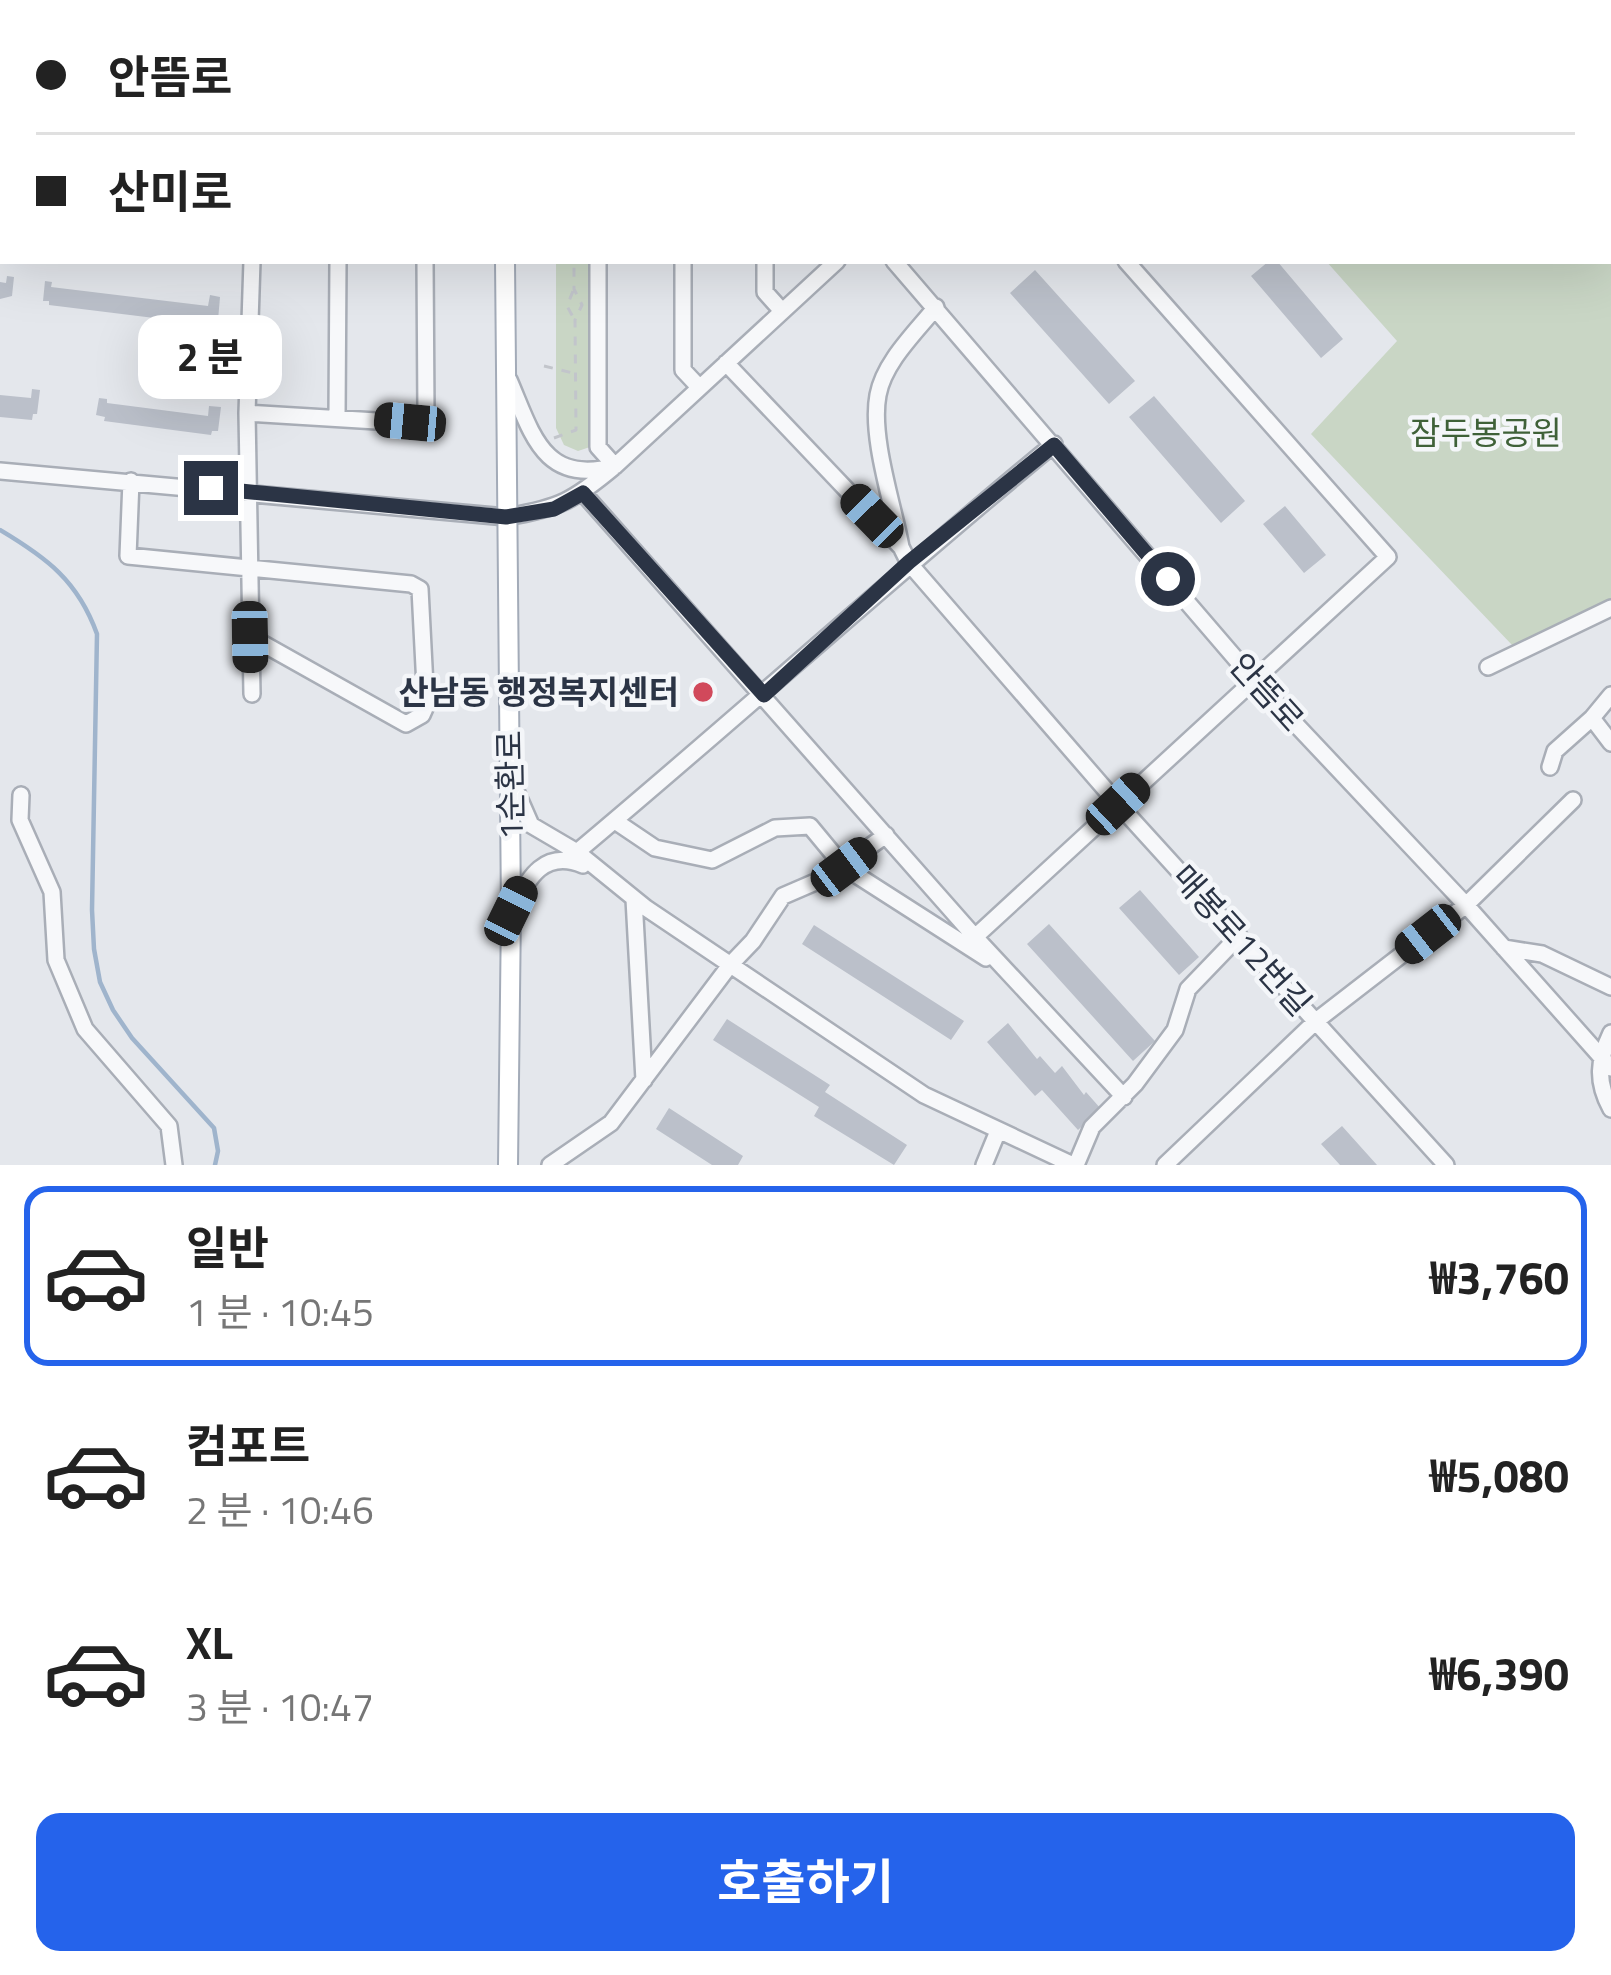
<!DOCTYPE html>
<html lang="ko">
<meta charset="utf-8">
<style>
body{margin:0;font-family:"Titillium Web","Noto Sans KR",sans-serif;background:#f6f6f6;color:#222;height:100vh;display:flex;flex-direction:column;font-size:45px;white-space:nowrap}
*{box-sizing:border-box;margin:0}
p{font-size:39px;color:#767676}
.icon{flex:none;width:66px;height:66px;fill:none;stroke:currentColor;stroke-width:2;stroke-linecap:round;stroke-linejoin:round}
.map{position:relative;height:1165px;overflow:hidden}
.panel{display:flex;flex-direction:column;background:#fff;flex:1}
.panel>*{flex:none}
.hud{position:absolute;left:0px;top:0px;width:1611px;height:264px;box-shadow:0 12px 48px #0002;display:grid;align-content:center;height:264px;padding:0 36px;background:#fff}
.end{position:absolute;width:54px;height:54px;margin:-27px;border:15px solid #2b3445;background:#fff;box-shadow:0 0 0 6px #fff}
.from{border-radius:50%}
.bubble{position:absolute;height:84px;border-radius:24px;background:#fff;box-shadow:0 12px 48px #0002;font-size:39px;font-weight:700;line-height:84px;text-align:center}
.car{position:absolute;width:36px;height:72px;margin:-36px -18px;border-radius:15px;box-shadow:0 0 9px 3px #0007;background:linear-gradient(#222 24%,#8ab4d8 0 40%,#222 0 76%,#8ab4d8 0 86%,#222 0)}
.hud b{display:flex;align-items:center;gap:42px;height:114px;font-size:45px}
.hud b+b{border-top:3px solid #e0e0e0}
.hud i{width:30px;height:30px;background:#222}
ul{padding:21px 0 0;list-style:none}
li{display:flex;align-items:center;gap:36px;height:180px;margin:0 24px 18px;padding:0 12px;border:6px solid transparent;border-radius:24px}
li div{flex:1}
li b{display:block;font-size:45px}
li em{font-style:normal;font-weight:700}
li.selected{border-color:#2563eb}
li>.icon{width:108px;height:108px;stroke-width:1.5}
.primary-button{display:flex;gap:24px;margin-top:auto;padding:24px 36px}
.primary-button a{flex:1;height:138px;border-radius:24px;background:#2563eb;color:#fff;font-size:48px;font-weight:700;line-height:138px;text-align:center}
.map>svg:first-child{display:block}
</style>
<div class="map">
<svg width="1611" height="1165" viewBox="0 0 1611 1165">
<rect width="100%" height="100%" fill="#e4e7ec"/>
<!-- green -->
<path fill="#c9d6c5" d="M 1155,0 L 1611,0 L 1611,615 L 1532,652 L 1513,646 L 1311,434 L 1397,341 L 1326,261 L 1608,261 L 1608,3 L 1147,3 Z
M 556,261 L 593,261 L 594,430 L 590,447 L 578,451 L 564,445 L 556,428 Z"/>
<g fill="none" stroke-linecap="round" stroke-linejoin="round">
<!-- stream -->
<path stroke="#9fb4cc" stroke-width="4.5" d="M 0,530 C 47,558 78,581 97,634 L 92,910 L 94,949 L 100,982 L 113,1010 L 132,1038 L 214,1128 L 218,1151 L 215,1165"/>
</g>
<!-- building -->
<path fill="#bbc0ca" d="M 1269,261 L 1277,261 L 1343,339 L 1321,358 L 1251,276 Z
M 1035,270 L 1135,381 L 1109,404 L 1010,293 Z
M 7,276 L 14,277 L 12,296 L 0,299 L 0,282 L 6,283 Z
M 45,281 L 52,282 L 51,287 L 208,306 L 210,295 L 220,297 L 218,320 L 212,319 L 211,325 L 49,305 L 49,301 L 43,301 Z
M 32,389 L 40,390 L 37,414 L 33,414 L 32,420 L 0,417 L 0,395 L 31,398 Z
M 1154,396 L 1245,501 L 1221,523 L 1129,417 Z
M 99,398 L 107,399 L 107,403 L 208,416 L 209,406 L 221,407 L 218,431 L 212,431 L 211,435 L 104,421 L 105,417 L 96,415 Z
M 1285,506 L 1326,555 L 1304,573 L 1263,524 Z
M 1140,890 L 1199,957 L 1179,975 L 1119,908 Z
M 1049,924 L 1155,1041 L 1133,1061 L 1027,944 Z
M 814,925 L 964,1021 L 951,1040 L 802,944 Z
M 727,1019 L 830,1085 L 825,1092 L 907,1145 L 894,1165 L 814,1116 L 819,1107 L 713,1040 Z
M 1008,1023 L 1037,1059 L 1040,1056 L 1055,1073 L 1062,1066 L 1084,1095 L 1086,1092 L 1101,1109 L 1078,1130 L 1042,1090 L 1035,1096 L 987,1042 Z
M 669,1108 L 743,1156 L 738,1165 L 712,1165 L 656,1129 Z
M 1342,1126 L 1377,1165 L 1340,1165 L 1321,1144 Z"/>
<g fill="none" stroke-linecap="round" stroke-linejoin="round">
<!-- minor casing -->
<g stroke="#a9aeb7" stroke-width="20">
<path id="minor" d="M 597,0 L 597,3
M 762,0 L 762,3
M 984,0 L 986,3
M 1101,0 L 1104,3
M 254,3 L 254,0
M 336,3 L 336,0
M 426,3 L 426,0
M 1124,3 L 1132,0
M 683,261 L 683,370 L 699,387
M 765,261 L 765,292 L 782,311
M 894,261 L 1254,680 L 1466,905 L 1611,1068
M 726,363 L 901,547 L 909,563 L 1118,804 L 1446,1165
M 509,380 C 532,433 543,486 615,466 L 598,447 L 598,261
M 247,413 L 409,423 L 426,415 L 425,261
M 337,416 L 338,261
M 0,471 L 506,517 C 560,508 573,501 615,466 L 837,261
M 131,481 L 128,556 L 411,584 L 420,589 L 426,706 L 422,715 L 406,724 L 397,719 L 251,637
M 583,493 L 975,937 L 1124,1097
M 901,547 C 893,504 870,437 878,395 C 884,362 916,332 936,307
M 1488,667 L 1611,608
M 252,694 L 247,413 L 252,261
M 1611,695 L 1592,718 L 1611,743
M 1550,767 L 1555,751 L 1592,718
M 513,784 L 531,825 L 577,852 L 646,908 L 924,1095 L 1073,1165
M 21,795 L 20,820 L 52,892 L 56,960 L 85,1029 L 169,1126 L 174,1165
M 615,821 L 655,848 L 712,860 L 775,828 L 810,826 L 844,867 L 986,958
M 577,852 C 737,718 892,577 1054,444
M 634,899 L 644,1080
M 513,908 C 528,877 545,849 583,865
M 975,937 L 1388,557 L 1126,261
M 1504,948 L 1542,954 L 1611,987
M 1611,1033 C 1598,1060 1596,1082 1611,1109
M 550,1165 L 611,1123 L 730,965 L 753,941 L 783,896 L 827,877 L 886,835
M 984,1165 L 998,1131
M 1076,1165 L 1092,1127 L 1135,1084 L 1175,1030 L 1188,989 L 1239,936
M 1165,1165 L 1316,1021 L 1466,905 L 1573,800"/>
</g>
<!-- major casing -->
<g stroke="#a3abb8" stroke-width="22">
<path id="major" d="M 505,0 L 505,3
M 505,261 L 511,911 L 508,1165"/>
</g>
<!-- path -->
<path stroke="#c2c5cb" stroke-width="3" stroke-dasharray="9 9" stroke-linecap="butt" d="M 570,0 L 571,3
M 573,291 L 567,306 L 574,319
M 544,366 L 573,373
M 554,438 L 576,430 L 575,320 L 582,305 L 574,289 L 574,261"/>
<!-- minor -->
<use href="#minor" stroke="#f7f8fa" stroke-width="15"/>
<!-- major -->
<use href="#major" stroke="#fff" stroke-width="18"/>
</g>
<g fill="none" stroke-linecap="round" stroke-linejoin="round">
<!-- route -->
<path stroke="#2b3445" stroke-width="15" d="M 211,488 L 506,517 L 554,509 L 583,493 L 764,695 L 909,562 L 1054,445 L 1168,579"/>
</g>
<!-- markers -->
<circle fill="#d1495b" stroke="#f4f6f9" stroke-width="4.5" cx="703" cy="692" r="12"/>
<g text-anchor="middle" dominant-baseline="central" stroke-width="9" stroke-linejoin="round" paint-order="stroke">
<!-- park labels -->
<g font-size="33" fill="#3f6138" stroke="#f4f6f9">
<text x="1486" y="433">잠두봉공원</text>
</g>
<!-- poi labels -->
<g font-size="33" font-weight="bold" fill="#2b3445" stroke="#f4f6f9" text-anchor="end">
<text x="679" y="692">산남동 행정복지센터</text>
</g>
<!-- street labels -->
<g font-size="33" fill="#2b3445" stroke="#f4f6f9">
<text transform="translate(1267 692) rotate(48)">안뜸로</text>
<text transform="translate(510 785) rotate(-91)">1순환로</text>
<text transform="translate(1242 940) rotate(48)">매봉로12번길</text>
</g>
</g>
</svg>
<i class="end from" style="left:1168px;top:579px"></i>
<i class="end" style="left:211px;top:488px"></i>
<div class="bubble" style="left:138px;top:315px;width:144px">2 분</div>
<i class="car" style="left:410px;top:422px;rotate:275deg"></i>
<i class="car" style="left:872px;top:516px;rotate:316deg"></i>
<i class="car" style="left:250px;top:637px;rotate:179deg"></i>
<i class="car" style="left:1118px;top:804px;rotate:47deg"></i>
<i class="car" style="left:844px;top:867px;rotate:53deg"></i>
<i class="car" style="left:511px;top:911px;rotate:26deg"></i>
<i class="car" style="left:1428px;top:934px;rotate:232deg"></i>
<div class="hud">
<b><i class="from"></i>안뜸로</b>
<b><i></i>산미로</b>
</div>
</div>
<section class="panel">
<ul>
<li class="selected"><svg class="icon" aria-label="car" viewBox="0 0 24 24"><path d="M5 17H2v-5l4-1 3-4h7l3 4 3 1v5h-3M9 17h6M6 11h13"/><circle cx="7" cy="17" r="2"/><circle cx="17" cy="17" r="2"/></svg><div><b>일반</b><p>1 분 · 10:45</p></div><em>₩3,760</em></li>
<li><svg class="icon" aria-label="car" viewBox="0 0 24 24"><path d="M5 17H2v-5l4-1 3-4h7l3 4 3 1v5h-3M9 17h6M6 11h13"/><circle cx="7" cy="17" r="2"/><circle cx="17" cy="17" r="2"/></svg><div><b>컴포트</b><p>2 분 · 10:46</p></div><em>₩5,080</em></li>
<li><svg class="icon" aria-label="car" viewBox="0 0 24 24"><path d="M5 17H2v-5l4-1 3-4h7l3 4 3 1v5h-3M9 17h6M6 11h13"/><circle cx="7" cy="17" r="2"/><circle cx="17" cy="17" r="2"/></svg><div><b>XL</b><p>3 분 · 10:47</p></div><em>₩6,390</em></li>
</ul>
<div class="primary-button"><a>호출하기</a></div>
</section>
